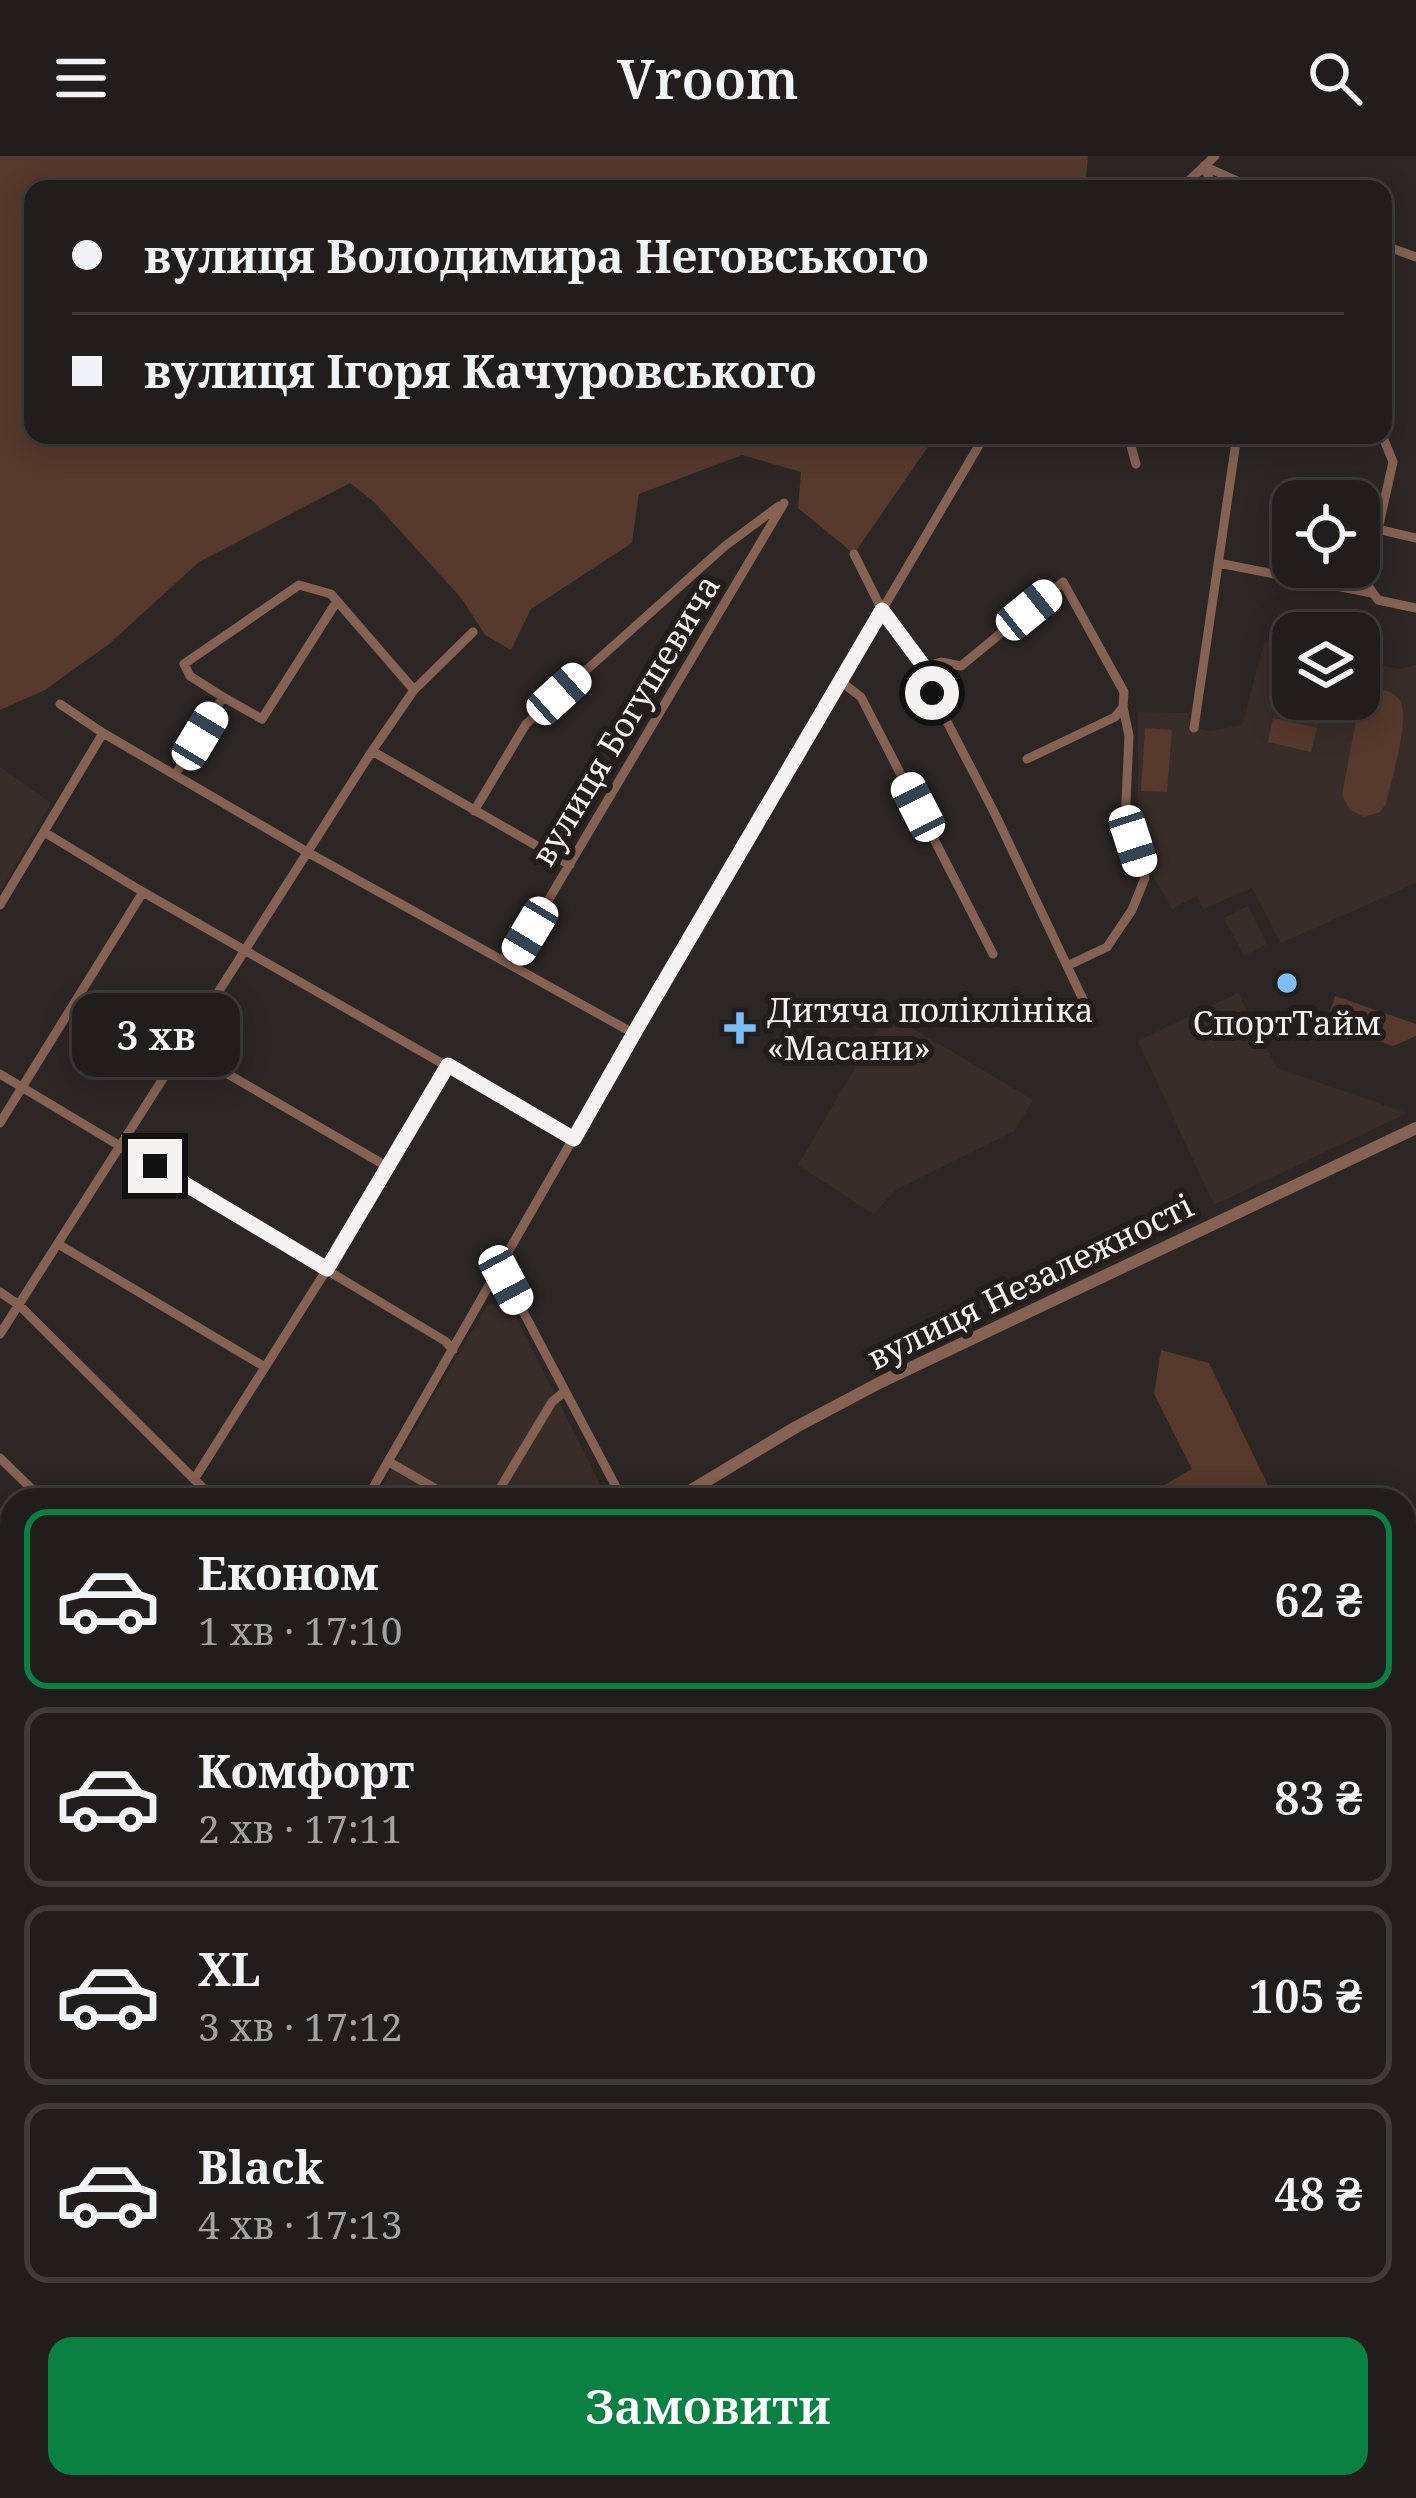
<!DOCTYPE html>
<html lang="uk">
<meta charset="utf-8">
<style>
body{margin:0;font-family:"Noto Serif",serif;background:#292625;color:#f1f3f6;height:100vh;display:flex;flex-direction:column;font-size:45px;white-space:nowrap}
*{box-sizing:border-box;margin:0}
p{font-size:39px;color:#a2a2a3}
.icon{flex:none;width:66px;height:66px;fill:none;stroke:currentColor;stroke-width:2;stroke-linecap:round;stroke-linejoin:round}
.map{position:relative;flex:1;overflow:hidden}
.side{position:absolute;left:0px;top:1332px;width:1416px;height:1011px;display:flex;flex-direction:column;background:#211d1c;border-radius:36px 36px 0 0;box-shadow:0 6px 30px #0003,0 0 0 3px #3e3b3b}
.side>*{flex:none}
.hud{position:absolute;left:24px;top:24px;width:1368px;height:264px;border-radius:24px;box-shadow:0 6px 30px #0003,0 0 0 3px #3e3b3b;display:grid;align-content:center;height:264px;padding:0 48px;background:#211d1c}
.controls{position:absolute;left:1272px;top:324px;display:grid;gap:24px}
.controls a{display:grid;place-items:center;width:108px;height:108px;border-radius:24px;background:#211d1c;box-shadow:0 6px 30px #0003,0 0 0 3px #3e3b3b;font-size:60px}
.end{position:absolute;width:54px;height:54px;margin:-27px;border:15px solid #f6f2f1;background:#111;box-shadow:0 0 0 6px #111}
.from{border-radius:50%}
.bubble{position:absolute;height:84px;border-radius:24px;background:#211d1c;box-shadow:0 6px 30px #0003,0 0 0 3px #3e3b3b;font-size:39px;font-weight:600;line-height:84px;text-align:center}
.car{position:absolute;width:36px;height:72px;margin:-36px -18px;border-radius:15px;box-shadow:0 0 9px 3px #0007;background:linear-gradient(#fff 24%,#345 0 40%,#fff 0 76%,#345 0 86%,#fff 0)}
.hud b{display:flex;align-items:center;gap:42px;height:114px;font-size:45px}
.hud b+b{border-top:3px solid #3e3b3b}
.hud i{width:30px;height:30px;background:#f1f3f6}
ul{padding:21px 0 0;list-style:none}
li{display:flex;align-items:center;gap:36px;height:180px;margin:0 24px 18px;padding:0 24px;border:6px solid #3e3b3b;border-radius:24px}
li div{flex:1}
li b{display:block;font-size:45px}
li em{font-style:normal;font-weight:600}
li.current{border-color:#0b8043}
li>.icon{width:108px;height:108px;stroke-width:1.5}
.cta{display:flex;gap:24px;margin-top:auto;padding:24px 48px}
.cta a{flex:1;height:138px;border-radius:24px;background:#0b8043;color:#fff;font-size:48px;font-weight:600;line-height:138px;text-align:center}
header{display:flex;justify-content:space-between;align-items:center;height:156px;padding:0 48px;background:#211d1c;font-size:54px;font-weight:600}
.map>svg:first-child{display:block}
</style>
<header><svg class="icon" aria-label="menu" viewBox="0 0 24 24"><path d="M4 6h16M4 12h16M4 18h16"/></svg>Vroom<svg class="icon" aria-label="search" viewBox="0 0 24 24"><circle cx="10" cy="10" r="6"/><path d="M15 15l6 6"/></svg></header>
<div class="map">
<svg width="1416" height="2342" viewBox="0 0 1416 2342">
<rect width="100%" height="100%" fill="#2c2725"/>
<!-- built -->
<path fill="#392d29" d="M 1265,484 L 1293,489 L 1293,543 L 1359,543 L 1359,504 L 1399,513 L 1416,509 L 1416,727 L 1281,787 L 1252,732 L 1203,753 L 1197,740 L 1172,753 L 1138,694 L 1138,556 L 1188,557 L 1191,571 L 1210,575 L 1242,569 Z
M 0,611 L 51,647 L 0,736 Z
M 1248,750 L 1267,788 L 1244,800 L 1224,762 Z
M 1238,837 L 1277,912 L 1407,957 L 1214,1049 L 1138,885 Z
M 887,857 L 1033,944 L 1014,975 L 897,1033 L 873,1058 L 798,1009 Z
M 500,1146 L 511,1151 L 608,1344 L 374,1344 L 487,1149 Z
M 1416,1901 L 1416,2277 L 1404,2244 L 1404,1906 Z
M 1404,2257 L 1416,2292 L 1416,2342 L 1193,2342 L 1191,2331 L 1404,2331 Z
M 794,2331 L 1185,2331 L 1187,2335 L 1181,2342 L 877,2342 Z"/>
<!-- green -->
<path fill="#57392d" d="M 0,0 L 1088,0 L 1085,33 L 33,33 L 33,279 L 936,279 L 854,398 L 798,352 L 801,316 L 742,299 L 639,338 L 632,387 L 531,453 L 511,494 L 485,479 L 462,443 L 374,346 L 350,327 L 199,406 L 109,488 L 45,534 L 0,554 Z
M 1285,533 L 1293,535 L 1293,543 L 1323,543 L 1318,568 L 1280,560 Z
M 1375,534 C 1386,534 1395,535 1401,547 C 1409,567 1391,625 1386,648 L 1380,656 L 1364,661 L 1349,653 L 1342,639 L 1358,553 L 1361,543 Z
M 1273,562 L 1317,572 L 1311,596 L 1268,586 Z
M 1145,572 L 1172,574 L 1167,636 L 1141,635 Z
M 1335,840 L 1416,868 L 1416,880 L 1393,890 L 1331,868 L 1329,858 Z
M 1161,1194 L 1209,1207 L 1275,1344 L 1139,1344 L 1192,1313 L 1154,1238 Z
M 188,2331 L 465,2331 L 523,2342 L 190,2342 Z"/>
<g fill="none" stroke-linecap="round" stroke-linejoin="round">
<!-- minor -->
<path stroke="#866254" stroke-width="9" d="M 1204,10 L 1255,33
M 1204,10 L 1214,33
M 1180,33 L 1215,0
M 1383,89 L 1416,101
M 1128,279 L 1136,308
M 1382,279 L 1393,306 L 1366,427 L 1378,444 L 1416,452
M 1377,373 L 1416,382
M 854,398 L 882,454 L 925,511 L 932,537 L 995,658 L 1087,852
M 1218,407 L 1372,437
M 925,511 L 941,506 L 961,510 L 1063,426 L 1124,536 L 1123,551 L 1115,561 L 1027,603
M 840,525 L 861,541 L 993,798
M 223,541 L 262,563 L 337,445
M 60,548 L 103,577 L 307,696 L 633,877
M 1194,572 L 1237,279
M 372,595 L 570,709
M 175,619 L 223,541 L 190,520 L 184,508 L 299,429 L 331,438 L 414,534
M 474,655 L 526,568 L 725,390 L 779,350
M 44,676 L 143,736 L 574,983
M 0,749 L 103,577
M 511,807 L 784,347
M 1067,810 L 1107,791 L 1132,754 L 1145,722 L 1125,667 L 1129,580 L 1123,551
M 183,892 L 388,1011
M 0,918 L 445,1185 L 453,1194
M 0,967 L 143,736
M 58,1088 L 265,1211
M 500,1112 L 623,1344
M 0,1136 L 19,1149 L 215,1344
M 0,1178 L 372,595 L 414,534 L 473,476
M 0,1302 L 43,1344
M 389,1306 L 455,1344
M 195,1322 L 327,1113 L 448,909
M 366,1344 L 637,871 L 985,279
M 493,1344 L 552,1246 L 565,1235
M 0,1434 L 12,1446
M 0,1549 L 12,1555
M 0,1603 L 12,1612
M 0,1926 L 12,1932
M 0,1981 L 12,1960
M 1404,2185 L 1416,2220
M 0,2337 L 21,2331"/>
<!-- tertiary -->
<path stroke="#866254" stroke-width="12" d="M 675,1344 L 796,1271 L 881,1226 L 1416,972"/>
<!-- secondary -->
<path stroke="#bb826c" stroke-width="14" d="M 0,1774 L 12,1780
M 1404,1867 L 1416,1863
M 0,2209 L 12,2198
M 0,2245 L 12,2234"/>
<!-- rail casing -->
<g stroke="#a5a09f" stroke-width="8">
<path id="rail" d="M 1108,2331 L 1136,2342"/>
</g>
<!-- rail -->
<use href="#rail" stroke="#231e1c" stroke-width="3" stroke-dasharray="9" stroke-linecap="butt"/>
</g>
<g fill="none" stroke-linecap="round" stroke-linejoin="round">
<!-- route -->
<path stroke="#f6f2f1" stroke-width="15" d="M 155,1010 L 327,1113 L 448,909 L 574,983 L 637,872 L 882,454 L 925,512 L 932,537"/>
</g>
<!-- markers -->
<g fill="#7bbef8" stroke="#231e1c" stroke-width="4.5">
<circle cx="1287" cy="827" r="12"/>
<path d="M734 854h12v12h12v12h-12v12h-12v-12h-12v-12h12z"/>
</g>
<g text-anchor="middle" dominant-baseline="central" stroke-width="12" stroke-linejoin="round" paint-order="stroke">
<!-- street labels -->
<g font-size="33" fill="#f6f2f1" stroke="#231e1c">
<text transform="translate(625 564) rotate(-59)">вулиця Богушевича</text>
<text transform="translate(1030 1125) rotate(-26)">вулиця Незалежності</text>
</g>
<!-- poi labels -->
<g font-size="33" fill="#f6f2f1" stroke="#231e1c" text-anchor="start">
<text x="767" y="853">Дитяча поліклініка<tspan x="767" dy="38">«Масани»</tspan></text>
<text x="1287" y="866" text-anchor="middle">СпортТайм</text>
</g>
</g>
</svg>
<div class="controls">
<a><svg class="icon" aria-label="locate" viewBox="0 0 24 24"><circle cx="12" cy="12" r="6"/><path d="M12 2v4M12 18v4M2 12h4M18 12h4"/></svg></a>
<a><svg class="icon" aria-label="layers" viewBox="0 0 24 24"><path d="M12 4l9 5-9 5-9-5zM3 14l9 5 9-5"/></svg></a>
</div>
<i class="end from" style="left:932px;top:537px"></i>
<i class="end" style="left:155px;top:1010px"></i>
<div class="bubble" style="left:72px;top:837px;width:168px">3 хв</div>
<i class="car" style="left:1029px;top:454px;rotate:51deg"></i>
<i class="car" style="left:559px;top:538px;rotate:48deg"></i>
<i class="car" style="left:200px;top:580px;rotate:31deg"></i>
<i class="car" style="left:918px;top:651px;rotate:333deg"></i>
<i class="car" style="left:1133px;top:685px;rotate:162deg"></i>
<i class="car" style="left:530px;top:775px;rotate:211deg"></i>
<i class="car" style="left:506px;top:1124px;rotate:152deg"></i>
<div class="hud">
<b><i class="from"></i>вулиця Володимира Неговського</b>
<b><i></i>вулиця Ігоря Качуровського</b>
</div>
<section class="side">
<ul>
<li class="current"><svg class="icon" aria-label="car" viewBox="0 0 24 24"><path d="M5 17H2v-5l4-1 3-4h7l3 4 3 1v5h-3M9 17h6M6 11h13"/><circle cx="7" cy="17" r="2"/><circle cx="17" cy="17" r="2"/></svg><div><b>Економ</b><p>1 хв · 17:10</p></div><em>62 ₴</em></li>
<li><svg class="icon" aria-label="car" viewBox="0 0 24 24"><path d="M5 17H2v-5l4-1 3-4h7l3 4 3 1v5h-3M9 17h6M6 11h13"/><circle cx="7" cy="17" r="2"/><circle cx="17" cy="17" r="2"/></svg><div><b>Комфорт</b><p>2 хв · 17:11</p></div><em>83 ₴</em></li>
<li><svg class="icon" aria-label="car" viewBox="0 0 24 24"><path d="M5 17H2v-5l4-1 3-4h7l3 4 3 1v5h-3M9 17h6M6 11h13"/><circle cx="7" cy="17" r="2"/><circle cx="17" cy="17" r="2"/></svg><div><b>XL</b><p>3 хв · 17:12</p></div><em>105 ₴</em></li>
<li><svg class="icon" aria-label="car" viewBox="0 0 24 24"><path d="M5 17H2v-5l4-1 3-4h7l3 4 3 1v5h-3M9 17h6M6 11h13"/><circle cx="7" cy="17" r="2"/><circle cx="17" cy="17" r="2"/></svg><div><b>Black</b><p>4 хв · 17:13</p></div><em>48 ₴</em></li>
</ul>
<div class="cta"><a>Замовити</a></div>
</section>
</div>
